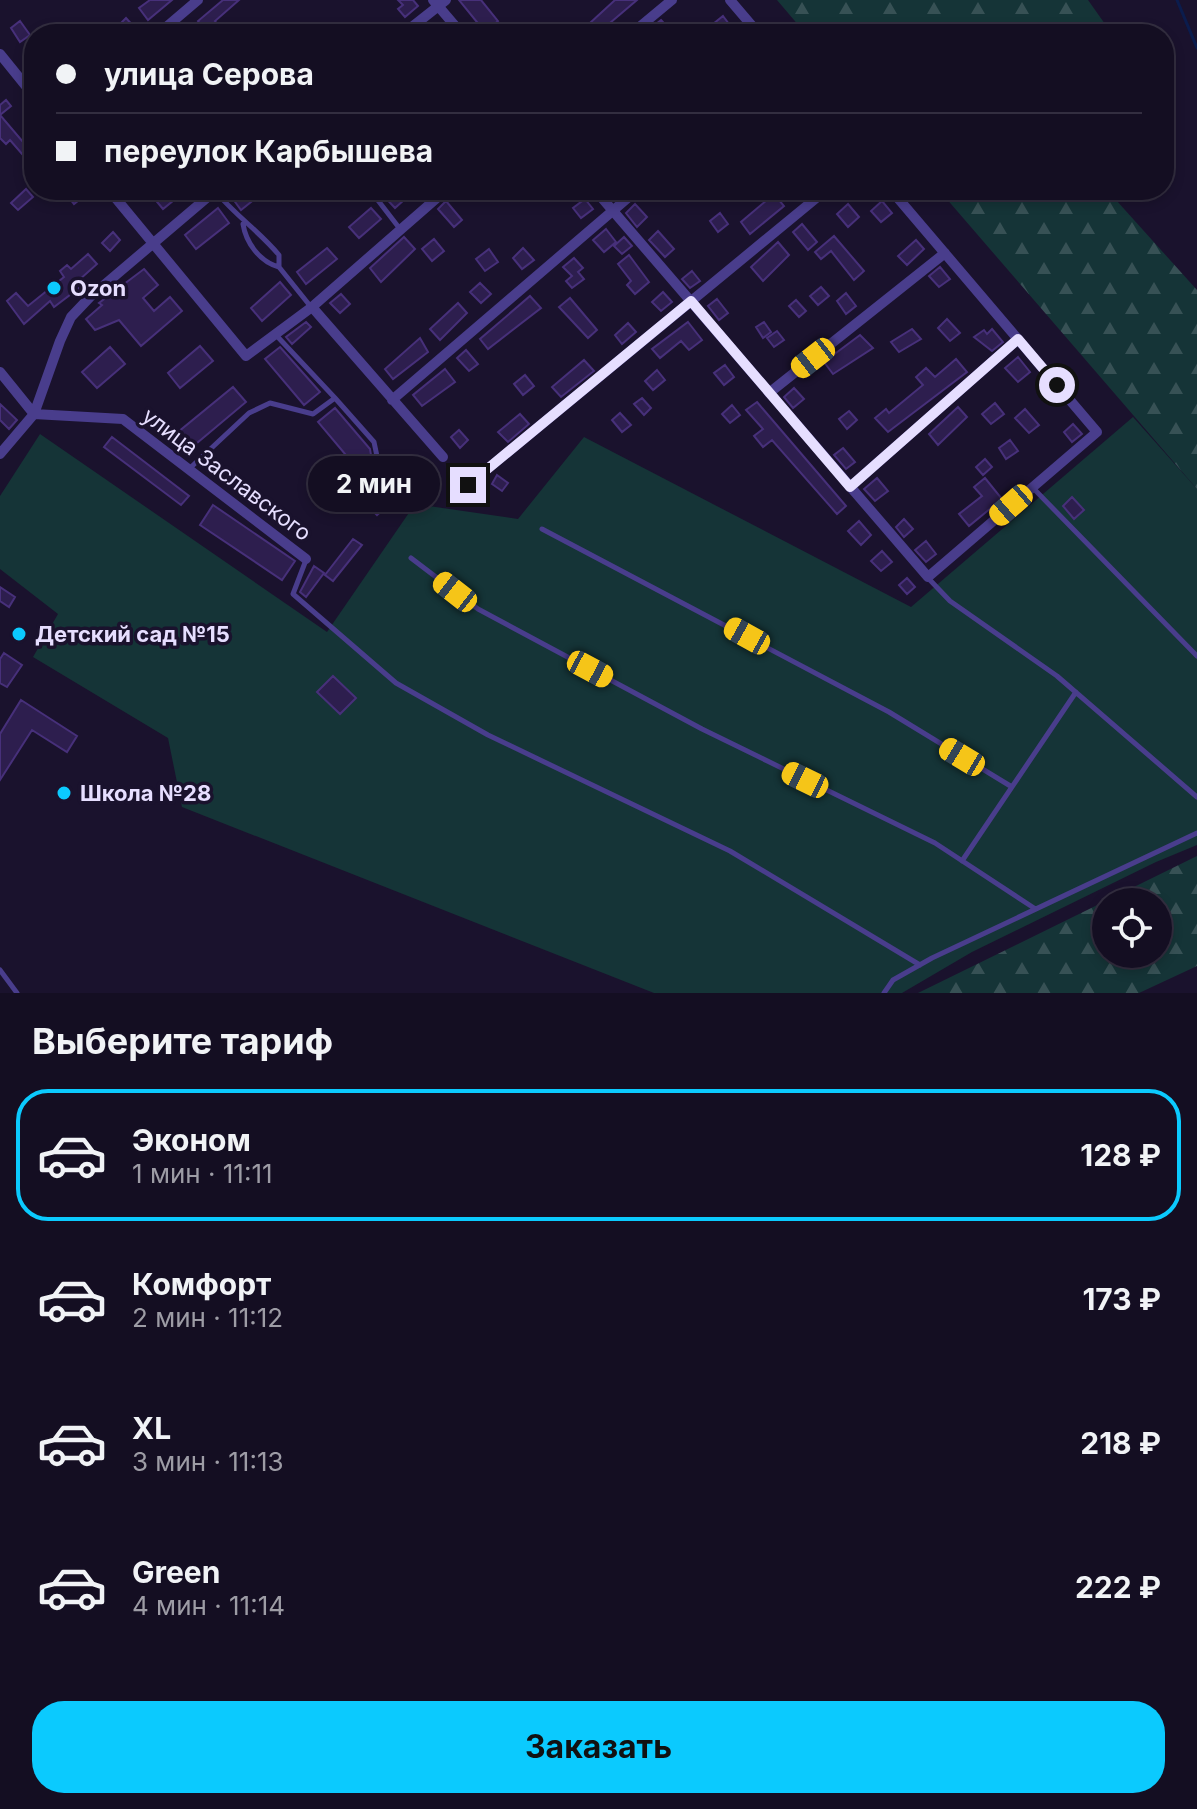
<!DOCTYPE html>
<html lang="ru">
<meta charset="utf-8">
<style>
body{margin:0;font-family:Inter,sans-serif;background:#211c2f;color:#f1f3f6;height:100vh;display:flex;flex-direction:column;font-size:30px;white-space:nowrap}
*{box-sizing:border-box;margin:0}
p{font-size:26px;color:#9d9ca5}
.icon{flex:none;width:44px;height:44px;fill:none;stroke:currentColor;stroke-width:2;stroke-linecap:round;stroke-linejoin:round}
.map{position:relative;height:993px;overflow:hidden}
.sheet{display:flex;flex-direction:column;background:#140e22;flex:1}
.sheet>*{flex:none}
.hud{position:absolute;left:24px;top:24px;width:1150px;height:176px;border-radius:32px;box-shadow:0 4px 12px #0003,0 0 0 2px #332e40;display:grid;align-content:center;height:176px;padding:0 32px;background:#140e22}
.tools{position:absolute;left:1092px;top:888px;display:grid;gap:16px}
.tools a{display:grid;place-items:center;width:80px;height:80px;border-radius:50%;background:#140e22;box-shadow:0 4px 12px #0003,0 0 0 2px #332e40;font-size:40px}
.end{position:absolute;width:36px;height:36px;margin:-18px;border:10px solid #e6deff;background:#111;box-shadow:0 0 0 4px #111}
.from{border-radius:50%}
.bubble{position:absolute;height:56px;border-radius:28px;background:#140e22;box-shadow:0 4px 12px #0003,0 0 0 2px #332e40;font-size:26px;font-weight:700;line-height:56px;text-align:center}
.car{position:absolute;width:24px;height:48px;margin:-24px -12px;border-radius:10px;box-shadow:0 0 6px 2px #0007;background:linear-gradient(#f5c518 24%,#345 0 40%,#f5c518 0 76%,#345 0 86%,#f5c518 0)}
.hud b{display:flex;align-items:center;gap:28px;height:76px;font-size:30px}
.hud b+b{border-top:2px solid #332e40}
.hud i{width:20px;height:20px;background:#f1f3f6}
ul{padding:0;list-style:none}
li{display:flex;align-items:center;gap:24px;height:132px;margin:0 16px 12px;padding:0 16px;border:4px solid transparent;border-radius:32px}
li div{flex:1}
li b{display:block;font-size:30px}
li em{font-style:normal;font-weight:700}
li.active{border-color:#0bcafe}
li>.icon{width:72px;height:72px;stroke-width:1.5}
h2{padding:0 32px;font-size:36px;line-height:96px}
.primary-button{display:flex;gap:16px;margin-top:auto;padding:16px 32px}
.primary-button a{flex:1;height:92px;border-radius:32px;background:#0bcafe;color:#111;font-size:32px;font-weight:700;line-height:92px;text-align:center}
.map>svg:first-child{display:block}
</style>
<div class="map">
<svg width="1197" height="993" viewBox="0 0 1197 993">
<defs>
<pattern id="forest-firs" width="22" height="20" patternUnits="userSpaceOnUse" patternTransform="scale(2)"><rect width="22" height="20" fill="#153437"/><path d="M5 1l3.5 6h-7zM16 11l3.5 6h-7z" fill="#375155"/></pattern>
</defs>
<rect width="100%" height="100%" fill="#1a122d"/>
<!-- green -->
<path fill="#153437" d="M 1133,417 L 1197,489 L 1197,845 L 1156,862 L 972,952 L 902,993 L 654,993 L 182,807 L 168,738 L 33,657 L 58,614 L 0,569 L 0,496 L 40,434 L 327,632 L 415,504 L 518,519 L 584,437 L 911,607 Z"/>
<!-- forest -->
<path fill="url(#forest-firs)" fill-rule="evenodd" d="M 777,0 L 1088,0 L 1112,34 L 806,34 Z
M 939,190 L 1107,190 L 1197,290 L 1197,489 Z
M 1197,856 L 1197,966 L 1139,993 L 918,993 ZM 1158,902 L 1158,954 L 1106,954 L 1106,902 Z"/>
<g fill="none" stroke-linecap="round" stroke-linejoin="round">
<!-- stream -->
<path stroke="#0b1c4d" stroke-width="3" d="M 1177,0 L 1197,48"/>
</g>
<!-- building -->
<path fill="#2d1e4e" stroke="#47307a" stroke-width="2" d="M 150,0 L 172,0 L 148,20 L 139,8 Z
M 223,0 L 239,0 L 215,21 L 220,27 L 209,34 L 198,21 Z
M 398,0 L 413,0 L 418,6 L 405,17 L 398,9 L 403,5 Z
M 459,0 L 481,0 L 498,21 L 485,32 Z
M 615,0 L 637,0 L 597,34 L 578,34 Z
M 723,16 L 732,28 L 725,34 L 713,24 Z
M 126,18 L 136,29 L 131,34 L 121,34 L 116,28 Z
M 661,20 L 670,30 L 656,34 L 651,28 Z
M 20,21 L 30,35 L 20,42 L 11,28 Z
M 6,100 L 11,106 L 0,115 L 23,142 L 34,132 L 34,157 L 29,162 L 10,140 L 6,144 L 0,138 L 0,105 Z
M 26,189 L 33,197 L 18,210 L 11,203 Z
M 63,190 L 79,190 L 84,196 L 74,204 Z
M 161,190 L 166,190 L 174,200 L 163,209 L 153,197 Z
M 236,190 L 266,190 L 241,210 L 230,195 Z
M 387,190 L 415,190 L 395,208 L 382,194 Z
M 774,194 L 784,206 L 750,234 L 741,222 Z
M 585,199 L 593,209 L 581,218 L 573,208 Z
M 446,201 L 462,220 L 454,227 L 438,209 Z
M 882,201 L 892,213 L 881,222 L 871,211 Z
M 635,204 L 647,217 L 637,227 L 626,213 Z
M 848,204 L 859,217 L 848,227 L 837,214 Z
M 218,208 L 229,223 L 196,249 L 185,235 Z
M 371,208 L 381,219 L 359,238 L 349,227 Z
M 720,213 L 728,224 L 718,232 L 710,221 Z
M 802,224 L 817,242 L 808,250 L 793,232 Z
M 606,229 L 616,242 L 604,252 L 593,240 Z
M 658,231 L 674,249 L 665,257 L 649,240 Z
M 113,232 L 120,240 L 110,251 L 102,243 Z
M 834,236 L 864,271 L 854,280 L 831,251 L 821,259 L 815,252 Z
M 404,237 L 415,249 L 381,282 L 370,268 Z
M 624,237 L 632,246 L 622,254 L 614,246 Z
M 434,239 L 444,251 L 432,261 L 422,249 Z
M 916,240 L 924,249 L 907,265 L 898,256 Z
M 778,242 L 789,255 L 763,281 L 751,267 Z
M 327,248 L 337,259 L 306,284 L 297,272 Z
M 523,248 L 534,260 L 522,269 L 513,258 Z
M 489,249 L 498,262 L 485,271 L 476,259 Z
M 88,254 L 97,264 L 79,280 L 83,285 L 54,307 L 50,301 L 24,324 L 7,301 L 16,293 L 28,306 L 64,277 L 60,271 L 67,265 L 71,269 Z
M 629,255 L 649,282 L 635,294 L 627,285 L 631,281 L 618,264 Z
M 574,258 L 583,268 L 578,272 L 584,279 L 572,288 L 566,281 L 572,276 L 563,267 Z
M 940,267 L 950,279 L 939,287 L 929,276 Z
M 144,269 L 158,285 L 143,298 L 154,311 L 170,297 L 182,311 L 141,346 L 119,320 L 95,330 L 86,319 L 102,305 L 99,303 Z
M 692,271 L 700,281 L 690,288 L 682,279 Z
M 280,282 L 291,295 L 262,321 L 251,308 Z
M 480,283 L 491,294 L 481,303 L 470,292 Z
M 821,287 L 829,296 L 818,305 L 810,296 Z
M 663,292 L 672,302 L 661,311 L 652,302 Z
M 846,293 L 856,306 L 846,314 L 837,301 Z
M 341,294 L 350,304 L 340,313 L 330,303 Z
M 530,296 L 541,308 L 488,349 L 480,339 Z
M 570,298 L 597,330 L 588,338 L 559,307 Z
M 717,299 L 728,313 L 719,320 L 708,306 Z
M 796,300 L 806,311 L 799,317 L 789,306 Z
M 458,303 L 467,313 L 440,340 L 430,329 Z
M 947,319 L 960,333 L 950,341 L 938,328 Z
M 306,322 L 311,327 L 292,344 L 286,337 Z
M 688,322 L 702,340 L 689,350 L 681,341 L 660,358 L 652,349 Z
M 764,322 L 771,332 L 763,338 L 756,327 Z
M 628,323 L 636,332 L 622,344 L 615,335 Z
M 912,329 L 921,339 L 899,352 L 891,342 Z
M 992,329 L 1003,342 L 992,351 L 974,337 L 984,330 L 987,334 Z
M 777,331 L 784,340 L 774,347 L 767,338 Z
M 860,335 L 873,348 L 833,374 L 824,362 Z
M 420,338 L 428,352 L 393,379 L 385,369 Z
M 200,346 L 213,361 L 180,388 L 168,373 Z
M 110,347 L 125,364 L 97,388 L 82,372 Z
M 280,347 L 320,392 L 304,405 L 265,359 Z
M 466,350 L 478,364 L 469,371 L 457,358 Z
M 1018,357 L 1030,372 L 1018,382 L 1005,368 Z
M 956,359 L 967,372 L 888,432 L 875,418 L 886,409 L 889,413 L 923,385 L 916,377 L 926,368 L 935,377 Z
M 584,360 L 594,371 L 561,397 L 552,387 Z
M 725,365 L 734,377 L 724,385 L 714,373 Z
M 445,369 L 455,382 L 422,406 L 413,395 Z
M 657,370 L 665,380 L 653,390 L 645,381 Z
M 525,375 L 534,386 L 523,395 L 514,384 Z
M 233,387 L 246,402 L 185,453 L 172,437 Z
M 794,388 L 804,399 L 793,408 L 784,397 Z
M 642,398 L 651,408 L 644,415 L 634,404 Z
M 757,402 L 846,506 L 837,514 L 772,440 L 763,447 L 754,436 L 763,429 L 746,410 Z
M 995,403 L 1004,414 L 991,424 L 982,414 Z
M 0,404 L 17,420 L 9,429 L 0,420 Z
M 732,405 L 740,415 L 730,423 L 722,414 Z
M 958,407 L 967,417 L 938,445 L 929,434 Z
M 335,408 L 370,449 L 371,455 L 356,467 L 318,422 Z
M 1025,409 L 1039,425 L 1029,433 L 1015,418 Z
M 849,411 L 857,420 L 847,429 L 839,419 Z
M 620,413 L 631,425 L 622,432 L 612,420 Z
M 520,414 L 529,424 L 508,442 L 498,432 Z
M 1073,424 L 1082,434 L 1072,442 L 1064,432 Z
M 459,430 L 468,440 L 460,448 L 451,437 Z
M 112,437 L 189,496 L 181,505 L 104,447 Z
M 1010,440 L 1018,451 L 1006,459 L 999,448 Z
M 843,448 L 855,462 L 846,469 L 834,455 Z
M 985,459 L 992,467 L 983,475 L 976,467 Z
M 393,467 L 402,476 L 394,483 L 386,473 Z
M 497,475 L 508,483 L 502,491 L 492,484 Z
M 877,478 L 888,491 L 875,501 L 864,489 Z
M 985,478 L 1002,499 L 969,526 L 959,514 L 982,496 L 974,487 Z
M 376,495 L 387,506 L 377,515 L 367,505 Z
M 1072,497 L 1084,510 L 1074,519 L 1063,506 Z
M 213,505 L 295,561 L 282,580 L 200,525 Z
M 904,519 L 913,529 L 904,537 L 896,527 Z
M 859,521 L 871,535 L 861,545 L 848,531 Z
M 353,539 L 362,545 L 333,581 L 325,575 Z
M 926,541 L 936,554 L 926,562 L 915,550 Z
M 882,551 L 892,562 L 881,571 L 871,561 Z
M 314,566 L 324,573 L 306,597 L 300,592 Z
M 907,578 L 915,587 L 907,594 L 899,585 Z
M 0,587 L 15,597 L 9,607 L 0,601 Z
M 4,653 L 22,665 L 7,687 L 0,683 L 0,659 Z
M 333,676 L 356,698 L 340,714 L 317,692 Z
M 21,700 L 77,736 L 67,752 L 32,730 L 0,780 L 0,734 Z"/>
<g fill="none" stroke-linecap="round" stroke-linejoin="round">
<!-- lane -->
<path stroke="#493d8c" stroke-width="5" d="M 370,190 L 400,229
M 216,192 C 236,216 259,231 279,255 L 279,267 L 311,307
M 243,224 C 246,243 260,262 279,267
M 275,334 L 335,398
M 189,469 L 249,413 L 270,403 L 313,414 L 335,398 L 374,442 L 378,461
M 1033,488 L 1197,656
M 542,529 L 889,712 L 1012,787
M 411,558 L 478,609 L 702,729 L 935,843 L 1034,908
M 306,560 L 293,594 L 396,683 L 488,735 L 730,851 L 920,965
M 928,578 L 950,601 L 1057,676 L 1197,797
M 962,861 L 1076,692
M 0,970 L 17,993
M 884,993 L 893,980 L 932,958 L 1197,833"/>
<!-- street -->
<path stroke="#493d8c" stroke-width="10" d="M 433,0 L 462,34
M 730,0 L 759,34
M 158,34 L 198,0
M 403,34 L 446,0
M 631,34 L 672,0
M 0,54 L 34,96
M 109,190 L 246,356 L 312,307 L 446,190
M 595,190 L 928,577 L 1097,432 L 891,190
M 312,307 L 443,457
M 0,372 L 34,414 L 123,419 L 306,559
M 769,393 L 945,253
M 392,400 L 637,190
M 0,454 L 34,414 L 60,341 L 71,317 L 90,297 L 216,190
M 468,485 L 826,190
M 850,487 L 1018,339"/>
</g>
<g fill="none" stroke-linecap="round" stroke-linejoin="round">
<!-- route -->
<path stroke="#e6deff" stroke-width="10" d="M 468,485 L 691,301 L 850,487 L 1018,339 L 1057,385"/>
</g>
<!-- markers -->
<g fill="#0bcafe" stroke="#1a122d" stroke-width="3">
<circle cx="54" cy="288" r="8"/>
<circle cx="19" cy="634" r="8"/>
<circle cx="64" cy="793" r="8"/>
</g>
<g text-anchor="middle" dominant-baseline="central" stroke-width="7" stroke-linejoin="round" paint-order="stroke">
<!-- poi labels -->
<g font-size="22" font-weight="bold" fill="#e6deff" stroke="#1a122d" text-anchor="start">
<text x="70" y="288">Ozon</text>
<text x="35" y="634">Детский сад №15</text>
<text x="80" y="793">Школа №28</text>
</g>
<!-- street labels -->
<g font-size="22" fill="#e6deff" stroke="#1a122d">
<text transform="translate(227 474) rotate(37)">улица Заславского</text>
</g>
</g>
</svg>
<div class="tools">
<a><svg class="icon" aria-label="locate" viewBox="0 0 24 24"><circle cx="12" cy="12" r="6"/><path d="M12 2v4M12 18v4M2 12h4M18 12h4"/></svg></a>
</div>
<i class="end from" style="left:1057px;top:385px"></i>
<i class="end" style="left:468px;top:485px"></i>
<div class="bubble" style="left:308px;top:456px;width:132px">2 мин</div>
<i class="car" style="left:813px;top:358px;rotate:232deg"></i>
<i class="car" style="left:1011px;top:505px;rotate:229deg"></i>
<i class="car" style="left:455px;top:592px;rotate:308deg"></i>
<i class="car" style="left:747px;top:636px;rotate:299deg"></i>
<i class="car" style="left:590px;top:669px;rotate:118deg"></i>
<i class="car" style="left:962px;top:757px;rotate:301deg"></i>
<i class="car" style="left:805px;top:780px;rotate:296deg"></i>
<div class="hud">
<b><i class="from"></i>улица Серова</b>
<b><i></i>переулок Карбышева</b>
</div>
</div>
<section class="sheet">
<h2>Выберите тариф</h2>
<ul>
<li class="active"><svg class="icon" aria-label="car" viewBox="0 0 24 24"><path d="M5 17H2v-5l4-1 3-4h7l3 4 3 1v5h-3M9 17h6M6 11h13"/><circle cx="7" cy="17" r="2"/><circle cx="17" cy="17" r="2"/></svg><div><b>Эконом</b><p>1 мин · 11:11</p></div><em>128 ₽</em></li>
<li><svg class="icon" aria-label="car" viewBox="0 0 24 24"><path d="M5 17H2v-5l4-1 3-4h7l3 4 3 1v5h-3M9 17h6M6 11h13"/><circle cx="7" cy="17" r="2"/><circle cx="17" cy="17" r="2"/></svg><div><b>Комфорт</b><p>2 мин · 11:12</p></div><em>173 ₽</em></li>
<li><svg class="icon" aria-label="car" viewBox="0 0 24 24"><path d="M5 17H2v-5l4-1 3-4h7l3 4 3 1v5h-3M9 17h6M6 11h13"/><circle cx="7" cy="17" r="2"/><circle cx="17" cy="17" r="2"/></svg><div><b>XL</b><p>3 мин · 11:13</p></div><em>218 ₽</em></li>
<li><svg class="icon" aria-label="car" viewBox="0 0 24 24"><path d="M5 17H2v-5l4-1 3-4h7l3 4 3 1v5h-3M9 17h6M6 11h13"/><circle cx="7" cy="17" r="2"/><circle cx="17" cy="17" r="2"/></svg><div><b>Green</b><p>4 мин · 11:14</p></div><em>222 ₽</em></li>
</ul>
<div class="primary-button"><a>Заказать</a></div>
</section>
